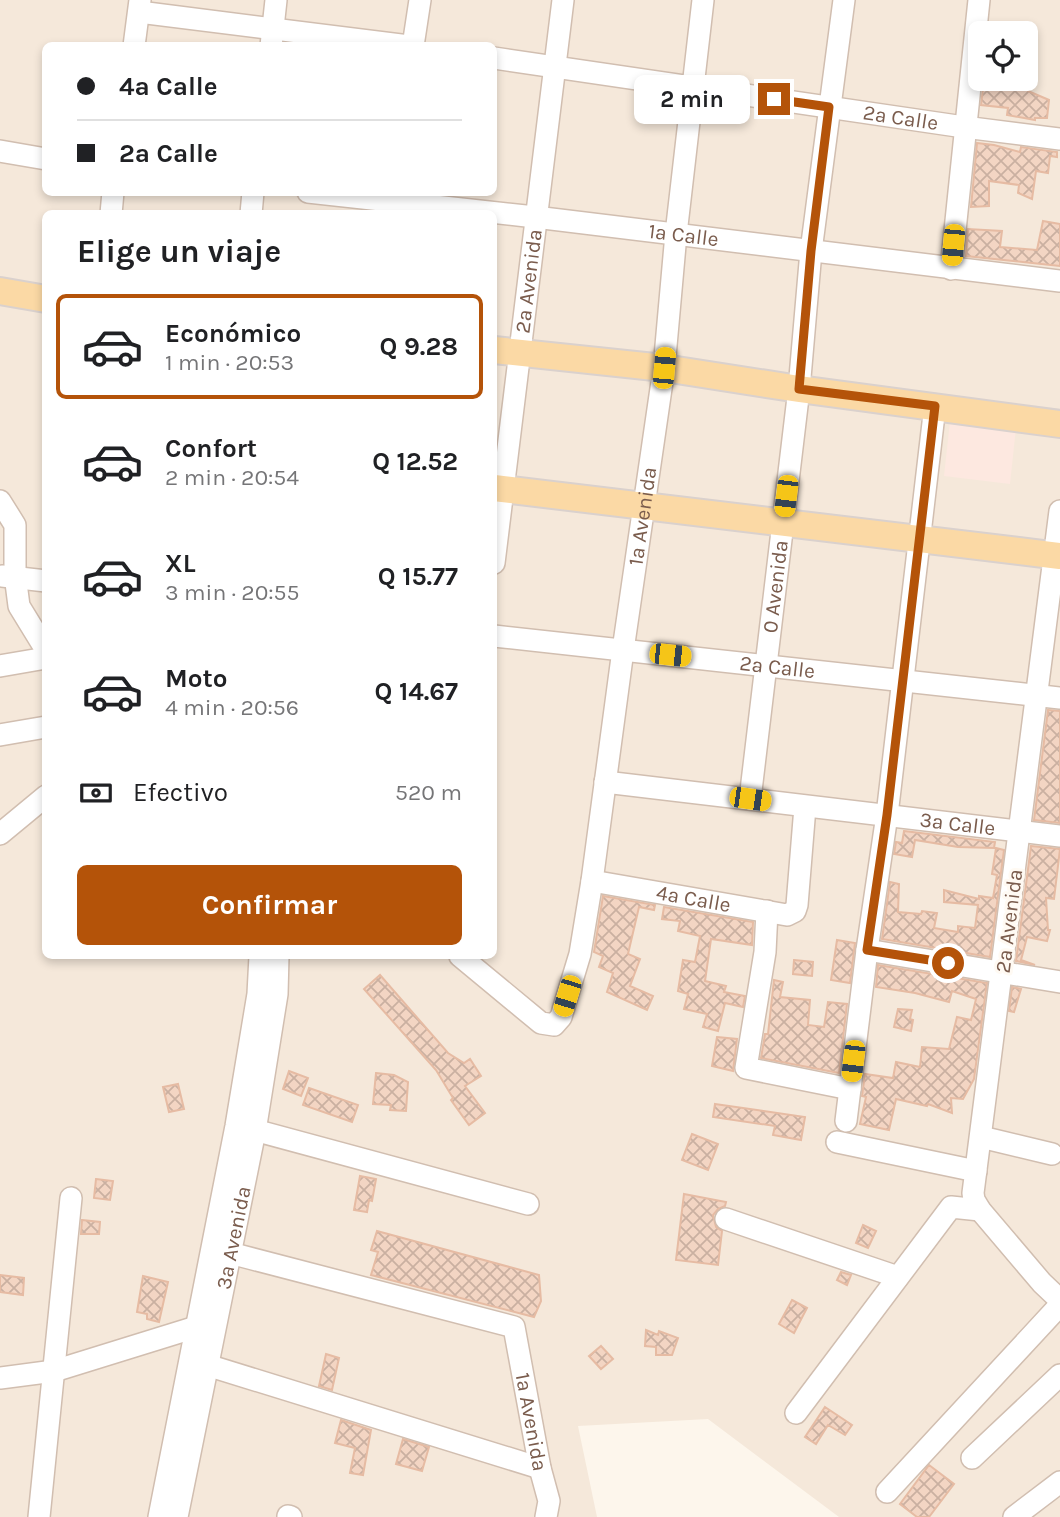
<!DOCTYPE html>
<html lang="es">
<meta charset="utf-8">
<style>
body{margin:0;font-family:Karla,sans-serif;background:#f2f2f2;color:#202124;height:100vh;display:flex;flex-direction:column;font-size:26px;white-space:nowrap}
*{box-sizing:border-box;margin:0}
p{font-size:23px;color:#757577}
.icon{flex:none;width:38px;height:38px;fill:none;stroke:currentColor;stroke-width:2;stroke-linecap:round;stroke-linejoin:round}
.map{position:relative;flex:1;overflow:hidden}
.panel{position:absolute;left:42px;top:210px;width:455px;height:749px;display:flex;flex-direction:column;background:#fff;border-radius:10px;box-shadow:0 4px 10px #0003}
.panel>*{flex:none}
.guide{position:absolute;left:42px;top:42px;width:455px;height:154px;border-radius:10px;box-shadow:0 4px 10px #0003;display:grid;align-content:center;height:154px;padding:0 35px;background:#fff}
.tools{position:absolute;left:968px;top:21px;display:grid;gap:14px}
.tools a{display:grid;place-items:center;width:70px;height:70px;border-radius:10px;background:#fff;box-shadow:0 4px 10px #0003;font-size:35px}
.end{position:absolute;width:32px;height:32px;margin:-16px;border:9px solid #b45309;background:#fff;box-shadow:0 0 0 4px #fff}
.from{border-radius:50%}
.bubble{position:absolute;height:49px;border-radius:10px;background:#fff;box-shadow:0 4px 10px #0003;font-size:23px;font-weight:700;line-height:49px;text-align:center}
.car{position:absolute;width:21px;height:42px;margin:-21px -10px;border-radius:9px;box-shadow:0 0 5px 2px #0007;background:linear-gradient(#f5c518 24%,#345 0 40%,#f5c518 0 76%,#345 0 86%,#f5c518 0)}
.guide b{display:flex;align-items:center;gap:24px;height:66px;font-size:26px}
.guide b+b{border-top:2px solid #e0e0e0}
.guide i{width:18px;height:18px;background:#202124}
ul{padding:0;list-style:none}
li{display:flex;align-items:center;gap:21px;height:105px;margin:0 14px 10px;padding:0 21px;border:4px solid transparent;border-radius:10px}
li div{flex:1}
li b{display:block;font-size:26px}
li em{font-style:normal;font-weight:700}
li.current{border-color:#b45309}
li>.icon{width:63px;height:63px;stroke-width:1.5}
h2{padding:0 35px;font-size:32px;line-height:84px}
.pay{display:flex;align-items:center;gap:18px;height:77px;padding:0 35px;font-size:26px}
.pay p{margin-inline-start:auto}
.primary-button{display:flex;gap:14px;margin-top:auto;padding:14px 35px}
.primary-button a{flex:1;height:80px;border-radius:10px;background:#b45309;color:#fff;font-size:28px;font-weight:700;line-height:80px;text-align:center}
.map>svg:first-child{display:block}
</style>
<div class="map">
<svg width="1060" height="1517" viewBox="0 0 1060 1517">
<defs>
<pattern id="building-cross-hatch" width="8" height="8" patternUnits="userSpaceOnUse" patternTransform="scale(1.75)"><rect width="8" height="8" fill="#f3d5c3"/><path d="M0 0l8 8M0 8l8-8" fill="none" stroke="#cab0a1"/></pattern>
</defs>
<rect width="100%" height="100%" fill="#fdf6ec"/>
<!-- residential -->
<path fill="#f5e8da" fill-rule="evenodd" d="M 0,0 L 1060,0 L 1060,1517 L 839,1517 L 708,1419 L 578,1426 L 597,1517 L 0,1517 ZM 980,33 L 1026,33 L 1026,79 L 980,79 ZM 46,46 L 494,46 L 494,192 L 46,192 ZM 46,214 L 494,214 L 494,956 L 46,956 Z"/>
<!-- commercial -->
<path fill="#fde8e0" d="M 950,421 L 1016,428 L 1010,484 L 944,476 Z"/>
<!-- building -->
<path fill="url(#building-cross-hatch)" stroke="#e6bba3" stroke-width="2" d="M 1011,79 L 1028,87 L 1028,91 L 1049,100 L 1047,118 L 1035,118 L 1035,120 L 1007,115 L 1008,108 L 981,105 L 984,80 L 1013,86 Z
M 977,143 L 994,145 L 1020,152 L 1021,147 L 1057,152 L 1057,157 L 1050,156 L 1048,173 L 1036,171 L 1032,199 L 1018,193 L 1019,185 L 989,181 L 989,206 L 971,207 Z
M 1043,221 L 1060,224 L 1060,266 L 966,256 L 968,229 L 1002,231 L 1000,247 L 1037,250 Z
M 1048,710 L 1060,711 L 1060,823 L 1034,820 Z
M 904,831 L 995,842 L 994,848 L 958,847 L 915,840 L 912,857 L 894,854 L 896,842 L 902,843 Z
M 1031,846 L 1060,849 L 1054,899 L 1046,898 L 1048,930 L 1050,930 L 1047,941 L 1027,937 L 1021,960 L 1035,965 L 1016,961 Z
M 996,848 L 1004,850 L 990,957 L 882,939 L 890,882 L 899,884 L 898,912 L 921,914 L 922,911 L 937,913 L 934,928 L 958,932 L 958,926 L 975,928 L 978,905 L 944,902 L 944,890 L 979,899 L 979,896 L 993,898 L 997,875 L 992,874 Z
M 603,896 L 655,905 L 654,910 L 639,907 L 628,954 L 640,959 L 630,986 L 653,996 L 647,1010 L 607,992 L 613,973 L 599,967 L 603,956 L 594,952 Z
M 664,907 L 753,922 L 752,945 L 711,939 L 705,981 L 726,986 L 724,992 L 745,996 L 743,1007 L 725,1003 L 718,1031 L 703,1027 L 707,1014 L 684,1009 L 688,994 L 678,991 L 683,960 L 695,962 L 700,936 L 678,931 L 680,921 L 662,919 Z
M 837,940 L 855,943 L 850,983 L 831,980 Z
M 794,960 L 813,962 L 812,976 L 793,974 Z
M 878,965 L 987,983 L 974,1079 L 963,1099 L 951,1098 L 952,1113 L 928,1104 L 927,1106 L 896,1099 L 889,1130 L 860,1124 L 866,1097 L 862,1096 L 865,1074 L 893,1078 L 896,1062 L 920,1067 L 922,1047 L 949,1049 L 957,1017 L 971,1020 L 976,999 L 952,991 L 949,1002 L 915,993 L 876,987 Z
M 380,975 L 448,1053 L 464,1063 L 470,1059 L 481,1076 L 465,1086 L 485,1113 L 469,1125 L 451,1100 L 453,1098 L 436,1070 L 364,989 Z
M 774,980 L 783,982 L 780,997 L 810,1000 L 808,1025 L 824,1027 L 828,1002 L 847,1004 L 839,1073 L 761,1058 L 765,1034 L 768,1034 Z
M 1012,987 L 1021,989 L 1014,1012 L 1009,1011 Z
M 898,1009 L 912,1010 L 910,1019 L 913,1020 L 911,1031 L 894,1027 Z
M 717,1037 L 737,1039 L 733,1071 L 712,1066 Z
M 289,1071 L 308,1078 L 301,1096 L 283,1089 Z
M 376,1073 L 394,1075 L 408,1082 L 406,1111 L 390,1110 L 391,1105 L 373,1104 Z
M 178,1084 L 184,1109 L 169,1112 L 163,1087 Z
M 309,1088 L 358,1105 L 352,1122 L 303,1105 Z
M 715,1104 L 805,1117 L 801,1140 L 773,1135 L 775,1126 L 713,1117 Z
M 692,1134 L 718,1144 L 708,1170 L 682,1160 Z
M 360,1176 L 376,1179 L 372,1201 L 369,1200 L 367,1212 L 354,1210 Z
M 96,1179 L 113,1181 L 110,1200 L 94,1198 Z
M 684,1194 L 726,1202 L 725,1206 L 718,1209 L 713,1215 L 716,1227 L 722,1231 L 718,1265 L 676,1260 Z
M 82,1220 L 100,1222 L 99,1234 L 81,1234 Z
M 863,1225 L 876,1231 L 868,1248 L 856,1243 Z
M 377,1231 L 539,1275 L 541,1301 L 534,1317 L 371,1275 L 378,1252 L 371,1250 Z
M 841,1272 L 851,1275 L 847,1285 L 837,1280 Z
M 0,1275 L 24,1278 L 23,1295 L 0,1292 Z
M 143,1276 L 168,1282 L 159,1322 L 147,1319 L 147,1314 L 137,1312 Z
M 792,1300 L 807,1308 L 794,1333 L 779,1324 Z
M 646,1330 L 658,1335 L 659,1331 L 678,1338 L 672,1355 L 656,1355 L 656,1347 L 645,1346 Z
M 601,1346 L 613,1359 L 601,1369 L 589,1356 Z
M 326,1354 L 339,1358 L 332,1390 L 319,1386 Z
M 825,1407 L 852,1425 L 845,1435 L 828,1425 L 816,1444 L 805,1437 Z
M 341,1420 L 371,1430 L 363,1475 L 350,1473 L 355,1448 L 335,1443 Z
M 403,1439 L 429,1447 L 422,1471 L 396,1464 Z
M 929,1465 L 954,1484 L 929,1517 L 917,1517 L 900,1504 Z"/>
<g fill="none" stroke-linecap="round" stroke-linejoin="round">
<!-- minor casing -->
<g stroke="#d1beb0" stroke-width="24">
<g id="minor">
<path d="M 139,12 L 409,46"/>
<path d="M 134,46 L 140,0"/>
<path d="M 271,46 L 276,0"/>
<path d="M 413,46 L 420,0"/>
<path id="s1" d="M 494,58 L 964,127 L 1060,139"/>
<path d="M 0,151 L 46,159"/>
<path id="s2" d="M 308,192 L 535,217 L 1060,281"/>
<path d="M 111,214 L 113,192"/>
<path d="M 251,214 L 253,192"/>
<path d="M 951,269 L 979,0"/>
<path d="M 0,501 L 15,525 L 15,575 L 19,606 L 46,650"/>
<path d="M 1060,511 L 973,1193 L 974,1200 L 980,1210 L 1042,1283 L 1060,1300"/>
<path id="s3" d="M 494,563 L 563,0"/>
<path d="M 2,576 L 46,581"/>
<path id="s4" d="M 494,636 L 1060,698"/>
<path d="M 0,666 L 46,658"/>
<path d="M 0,735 L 46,727"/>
<path id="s5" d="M 605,782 L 1060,836"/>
<path id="s6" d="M 750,799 L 799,389 L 811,251 L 844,0"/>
<path d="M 0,834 L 46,796"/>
<path id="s7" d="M 592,881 L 787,915 L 795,911 L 797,905 L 805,807"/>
<path d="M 767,911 L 765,952 L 746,1068 L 850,1089"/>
<path d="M 867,950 L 1060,982"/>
<path id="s8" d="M 460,956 L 541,1023 L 554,1025 L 561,1017 L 580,954 L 592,881 L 623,650 L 664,368 L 676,234 L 703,0"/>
<path d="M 846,1121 L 867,950 L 887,815 L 935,406"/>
<path d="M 243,1127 L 528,1204"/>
<path d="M 981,1137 L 1052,1154"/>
<path d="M 837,1142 L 976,1171"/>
<path d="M 726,1219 L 898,1277"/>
<path id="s9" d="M 230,1253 L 514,1327 L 540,1468 L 549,1501 L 546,1517"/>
<path d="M 194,1361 L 540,1468"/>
<path d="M 0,1378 L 54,1371 L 196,1327"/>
<path d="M 796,1413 L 951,1207 L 980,1210"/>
<path d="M 972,1458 L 1060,1375"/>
<path d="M 887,1492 L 1060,1305"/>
<path d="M 288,1516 L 291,1517"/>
<path d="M 39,1517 L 71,1198"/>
<path d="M 159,1517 L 236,1126 L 258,994 L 260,956"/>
<path id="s10" d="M 177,1517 L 255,1131 L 277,994 L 278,956"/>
<path d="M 1014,1517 L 1060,1482"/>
</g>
</g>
<!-- major casing -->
<g stroke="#dad1cd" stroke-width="30">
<path id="major" d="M 0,291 L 46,299
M 494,350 L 664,368 L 799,389 L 1060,424
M 494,488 L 1060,556"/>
</g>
<!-- minor -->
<use href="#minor" stroke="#fff" stroke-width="21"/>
<!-- major -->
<use href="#major" stroke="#fbd9a5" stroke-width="26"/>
</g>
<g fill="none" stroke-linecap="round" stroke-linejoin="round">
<!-- route -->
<path stroke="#b45309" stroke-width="9" d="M 774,99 L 829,107 L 811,251 L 799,389 L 935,406 L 887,815 L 867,950 L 948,963"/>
</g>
<g text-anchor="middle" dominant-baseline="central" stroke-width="6" stroke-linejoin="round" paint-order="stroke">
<!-- street labels -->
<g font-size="21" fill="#7a5c4d" stroke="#fffaf3">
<text stroke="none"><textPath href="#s1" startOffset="411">2a Calle</textPath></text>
<text stroke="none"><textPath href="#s2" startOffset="378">1a Calle</textPath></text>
<text stroke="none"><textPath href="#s3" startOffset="284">2a Avenida</textPath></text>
<text stroke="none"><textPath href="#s8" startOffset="637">1a Avenida</textPath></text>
<text stroke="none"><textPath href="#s6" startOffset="214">0 Avenida</textPath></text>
<text stroke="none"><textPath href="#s4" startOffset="285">2a Calle</textPath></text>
<text stroke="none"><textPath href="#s5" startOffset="355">3a Calle</textPath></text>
<text stroke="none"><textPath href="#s7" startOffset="103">4a Calle</textPath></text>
<text transform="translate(1009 921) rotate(-83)">2a Avenida</text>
<text stroke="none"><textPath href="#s10" startOffset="285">3a Avenida</textPath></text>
<text stroke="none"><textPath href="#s9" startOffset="390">1a Avenida</textPath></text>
</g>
</g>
</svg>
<div class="tools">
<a><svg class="icon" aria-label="locate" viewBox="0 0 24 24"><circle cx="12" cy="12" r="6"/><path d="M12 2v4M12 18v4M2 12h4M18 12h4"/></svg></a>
</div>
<i class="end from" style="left:948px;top:963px"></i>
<i class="end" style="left:774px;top:99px"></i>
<div class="bubble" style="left:634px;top:75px;width:116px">2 min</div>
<i class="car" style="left:953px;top:245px;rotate:185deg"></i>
<i class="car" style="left:664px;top:368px;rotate:5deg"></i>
<i class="car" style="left:786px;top:496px;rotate:187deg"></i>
<i class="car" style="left:670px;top:655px;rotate:96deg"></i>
<i class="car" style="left:750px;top:799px;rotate:98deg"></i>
<i class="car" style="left:567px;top:996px;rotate:197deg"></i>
<i class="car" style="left:853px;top:1061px;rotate:187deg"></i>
<div class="guide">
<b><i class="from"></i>4a Calle</b>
<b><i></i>2a Calle</b>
</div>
<section class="panel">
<h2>Elige un viaje</h2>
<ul>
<li class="current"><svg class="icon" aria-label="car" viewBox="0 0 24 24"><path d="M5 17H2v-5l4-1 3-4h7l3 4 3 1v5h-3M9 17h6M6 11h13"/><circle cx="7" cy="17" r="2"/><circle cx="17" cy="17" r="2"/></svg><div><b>Económico</b><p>1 min · 20:53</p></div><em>Q 9.28</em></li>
<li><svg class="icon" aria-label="car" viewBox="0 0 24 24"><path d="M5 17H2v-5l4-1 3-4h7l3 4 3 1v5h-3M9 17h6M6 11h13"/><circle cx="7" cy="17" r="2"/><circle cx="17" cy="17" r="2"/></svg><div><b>Confort</b><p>2 min · 20:54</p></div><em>Q 12.52</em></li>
<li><svg class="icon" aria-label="car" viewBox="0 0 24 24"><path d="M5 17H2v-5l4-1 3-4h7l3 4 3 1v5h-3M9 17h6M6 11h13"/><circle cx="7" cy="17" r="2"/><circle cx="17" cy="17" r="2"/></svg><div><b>XL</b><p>3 min · 20:55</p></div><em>Q 15.77</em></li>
<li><svg class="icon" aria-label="car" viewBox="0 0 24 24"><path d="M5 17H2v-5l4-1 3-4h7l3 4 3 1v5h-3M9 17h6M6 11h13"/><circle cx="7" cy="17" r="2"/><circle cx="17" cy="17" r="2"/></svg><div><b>Moto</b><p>4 min · 20:56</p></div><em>Q 14.67</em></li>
</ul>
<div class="pay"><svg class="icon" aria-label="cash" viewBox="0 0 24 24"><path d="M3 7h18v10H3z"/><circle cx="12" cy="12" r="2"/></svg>Efectivo<p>520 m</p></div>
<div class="primary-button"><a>Confirmar</a></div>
</section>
</div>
